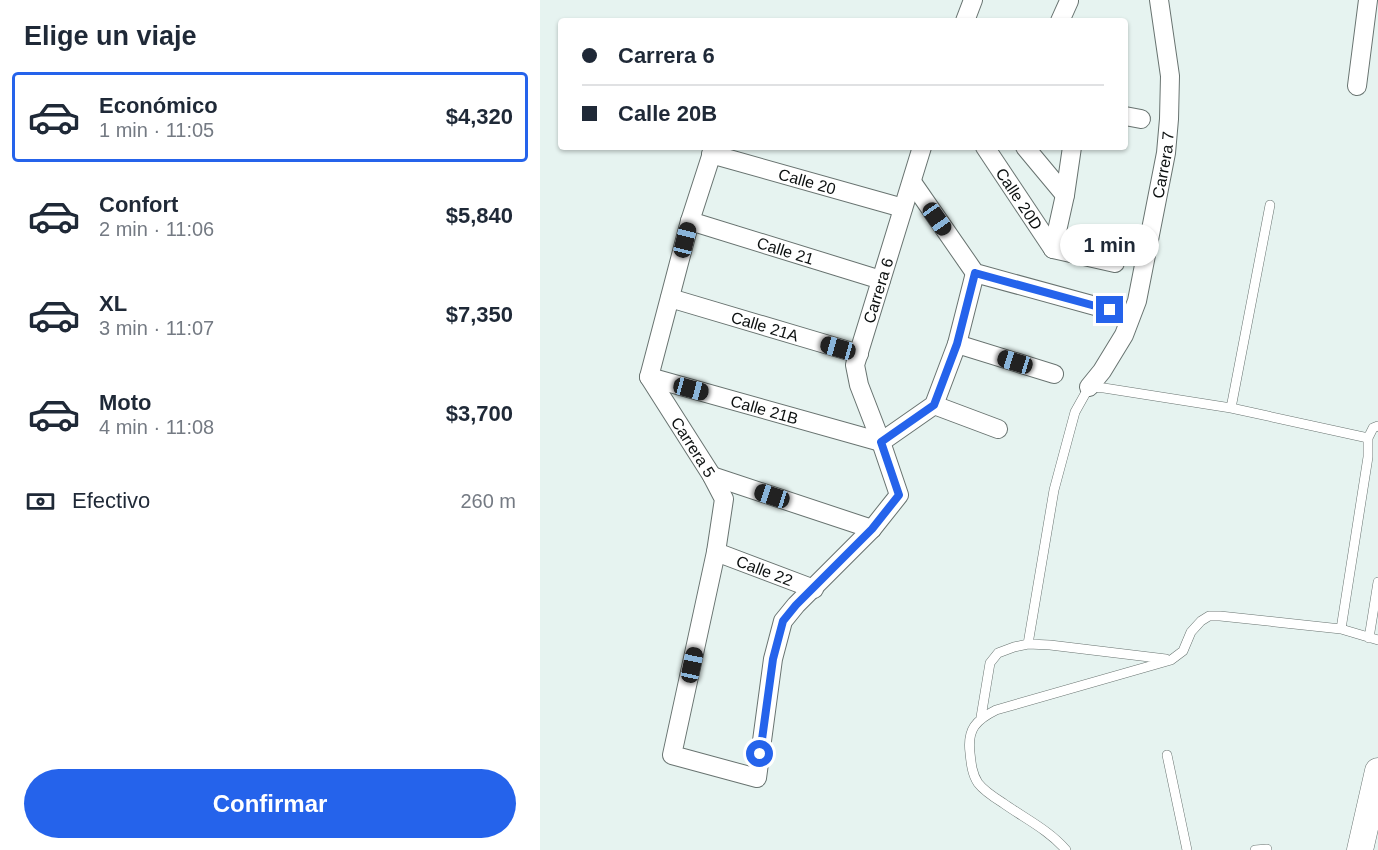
<!DOCTYPE html>
<html lang="es">
<meta charset="utf-8">
<style>
body{margin:0;font-family:Arial,sans-serif;background:#f2f2f3;color:#1f2937;height:100vh;display:flex;flex-direction:column;font-size:22px;white-space:nowrap}
*{box-sizing:border-box;margin:0}
p{font-size:20px;color:#747a83}
.icon{flex:none;width:33px;height:33px;fill:none;stroke:currentColor;stroke-width:2;stroke-linecap:round;stroke-linejoin:round}
.map{position:relative;flex:1;overflow:hidden}
.drawer{display:flex;flex-direction:column;background:#fff;width:540px}
.drawer>*{flex:none}
.banner{position:absolute;left:18px;top:18px;width:570px;height:132px;border-radius:6px;box-shadow:0 2px 4px #0004;display:grid;align-content:center;height:132px;padding:0 24px;background:#fff}
.end{position:absolute;width:27px;height:27px;margin:-14px;border:8px solid #2563eb;background:#fff;box-shadow:0 0 0 3px #fff}
.from{border-radius:50%}
.bubble{position:absolute;height:42px;border-radius:21px;background:#fff;box-shadow:0 2px 4px #0004;font-size:20px;font-weight:800;line-height:42px;text-align:center}
.car{position:absolute;width:18px;height:36px;margin:-18px -9px;border-radius:8px;box-shadow:0 0 4px 2px #0007;background:linear-gradient(#222 24%,#8ab4d8 0 40%,#222 0 76%,#8ab4d8 0 86%,#222 0)}
.banner b{display:flex;align-items:center;gap:21px;height:57px;font-size:22px}
.banner b+b{border-top:2px solid #e0e1e3}
.banner i{width:15px;height:15px;background:#1f2937}
ul{padding:0;list-style:none}
li{display:flex;align-items:center;gap:18px;height:90px;margin:0 12px 9px;padding:0 12px;border:3px solid transparent;border-radius:6px}
li div{flex:1}
li b{display:block;font-size:22px}
li em{font-style:normal;font-weight:800}
li.on{border-color:#2563eb}
li>.icon{width:54px;height:54px;stroke-width:1.5}
h2{padding:0 24px;font-size:27px;line-height:72px}
.pay{display:flex;align-items:center;gap:15px;height:66px;padding:0 24px;font-size:22px}
.pay p{margin-inline-start:auto}
.action{display:flex;gap:12px;margin-top:auto;padding:12px 24px}
.action a{flex:1;height:69px;border-radius:36px;background:#2563eb;color:#fff;font-size:24px;font-weight:800;line-height:69px;text-align:center}
main{display:flex;flex:1;min-height:0}
.map>svg:first-child{display:block}
</style>
<main>
<section class="drawer">
<h2>Elige un viaje</h2>
<ul>
<li class="on"><svg class="icon" aria-label="car" viewBox="0 0 24 24"><path d="M5 17H2v-5l4-1 3-4h7l3 4 3 1v5h-3M9 17h6M6 11h13"/><circle cx="7" cy="17" r="2"/><circle cx="17" cy="17" r="2"/></svg><div><b>Económico</b><p>1 min · 11:05</p></div><em>$4,320</em></li>
<li><svg class="icon" aria-label="car" viewBox="0 0 24 24"><path d="M5 17H2v-5l4-1 3-4h7l3 4 3 1v5h-3M9 17h6M6 11h13"/><circle cx="7" cy="17" r="2"/><circle cx="17" cy="17" r="2"/></svg><div><b>Confort</b><p>2 min · 11:06</p></div><em>$5,840</em></li>
<li><svg class="icon" aria-label="car" viewBox="0 0 24 24"><path d="M5 17H2v-5l4-1 3-4h7l3 4 3 1v5h-3M9 17h6M6 11h13"/><circle cx="7" cy="17" r="2"/><circle cx="17" cy="17" r="2"/></svg><div><b>XL</b><p>3 min · 11:07</p></div><em>$7,350</em></li>
<li><svg class="icon" aria-label="car" viewBox="0 0 24 24"><path d="M5 17H2v-5l4-1 3-4h7l3 4 3 1v5h-3M9 17h6M6 11h13"/><circle cx="7" cy="17" r="2"/><circle cx="17" cy="17" r="2"/></svg><div><b>Moto</b><p>4 min · 11:08</p></div><em>$3,700</em></li>
</ul>
<div class="pay"><svg class="icon" aria-label="cash" viewBox="0 0 24 24"><path d="M3 7h18v10H3z"/><circle cx="12" cy="12" r="2"/></svg>Efectivo<p>260 m</p></div>
<div class="action"><a>Confirmar</a></div>
</section>
<div class="map">
<svg width="838" height="850" viewBox="0 0 838 850">
<rect width="100%" height="100%" fill="#e6f3f0"/>
<g fill="none" stroke-linecap="round" stroke-linejoin="round">
<!-- service casing -->
<g stroke="#687370" stroke-width="10">
<path id="service" d="M 730,205 L 691,408 L 828,438 L 828,457 L 801,629 L 838,640
M 828,438 L 833,428 L 838,426
M 829,638 L 838,582
M 488,644 L 514,490 L 535,412 L 549,387 L 564,388 L 691,408
M 441,717 L 450,663 L 458,653 L 474,647 L 488,644 L 510,645 L 626,659
M 627,755 L 647,850
M 526,850 C 509,830 484,818 463,803 C 455,798 444,791 438,783 C 432,774 431,763 430,753 C 427,729 436,720 456,710 L 631,660 L 643,651 L 651,632 L 661,621 L 669,616 L 680,616 L 801,629
M 715,850 L 727,849"/>
</g>
<!-- minor casing -->
<g stroke="#687370" stroke-width="20">
<g id="minor">
<path d="M 425,21 L 433,0"/>
<path d="M 520,21 L 529,1"/>
<path d="M 817,86 L 828,0"/>
<path d="M 585,116 L 601,119"/>
<path id="s1" d="M 174,147 L 150,221 L 109,377 L 172,476 L 184,499 L 176,552 L 132,755 L 217,778 L 233,659 L 243,621 L 256,605 L 332,529 L 359,495 L 341,442 L 319,385 L 315,365 L 382,147"/>
<path id="s2" d="M 445,147 L 513,249"/>
<path d="M 485,147 L 525,195"/>
<path id="s3" d="M 171,154 L 363,208"/>
<path d="M 372,182 L 435,273 L 570,310"/>
<path id="s4" d="M 150,221 L 341,280"/>
<path d="M 513,249 L 525,195 L 532,147"/>
<path d="M 513,249 L 575,263"/>
<path id="s5" d="M 130,298 L 319,354"/>
<path d="M 417,344 L 514,374"/>
<path id="s6" d="M 109,377 L 341,442 L 394,405 L 417,344 L 435,273"/>
<path id="s7" d="M 549,387 L 562,371 L 584,335 L 597,301 L 626,153 L 629,119 L 630,76 L 619,0"/>
<path d="M 394,405 L 458,429"/>
<path d="M 172,476 L 332,529"/>
<path id="s8" d="M 176,552 L 274,589"/>
</g>
</g>
<!-- secondary casing -->
<g stroke="#687370" stroke-width="27">
<path id="secondary" d="M 820,850 L 838,771"/>
</g>
<!-- service -->
<use href="#service" stroke="#fff" stroke-width="9"/>
<!-- minor -->
<use href="#minor" stroke="#fff" stroke-width="18"/>
<!-- secondary -->
<use href="#secondary" stroke="#fff" stroke-width="26"/>
</g>
<g fill="none" stroke-linecap="round" stroke-linejoin="round">
<!-- route -->
<path stroke="#2563eb" stroke-width="8" d="M 220,754 L 233,659 L 243,621 L 256,605 L 332,529 L 359,495 L 341,442 L 394,405 L 417,344 L 435,273 L 570,310"/>
</g>
<g text-anchor="middle" dominant-baseline="central" stroke-width="6" stroke-linejoin="round" paint-order="stroke">
<!-- street labels -->
<g font-size="16" fill="#0c1010" stroke="#f7fffd">
<text stroke="none"><textPath href="#s7" startOffset="238">Carrera 7</textPath></text>
<text stroke="none"><textPath href="#s3" startOffset="100">Calle 20</textPath></text>
<text stroke="none"><textPath href="#s2" startOffset="62">Calle 20D</textPath></text>
<text stroke="none"><textPath href="#s4" startOffset="100">Calle 21</textPath></text>
<text stroke="none"><textPath href="#s1" startOffset="1278">Carrera 6</textPath></text>
<text stroke="none"><textPath href="#s5" startOffset="99">Calle 21A</textPath></text>
<text stroke="none"><textPath href="#s6" startOffset="120">Calle 21B</textPath></text>
<text stroke="none"><textPath href="#s1" startOffset="322">Carrera 5</textPath></text>
<text stroke="none"><textPath href="#s8" startOffset="52">Calle 22</textPath></text>
</g>
</g>
</svg>
<i class="end from" style="left:220px;top:754px"></i>
<i class="end" style="left:570px;top:310px"></i>
<div class="bubble" style="left:520px;top:224px;width:99px">1 min</div>
<i class="car" style="left:397px;top:219px;rotate:145deg"></i>
<i class="car" style="left:145px;top:240px;rotate:14deg"></i>
<i class="car" style="left:298px;top:348px;rotate:286deg"></i>
<i class="car" style="left:475px;top:362px;rotate:287deg"></i>
<i class="car" style="left:151px;top:389px;rotate:105deg"></i>
<i class="car" style="left:232px;top:496px;rotate:288deg"></i>
<i class="car" style="left:152px;top:665px;rotate:12deg"></i>
<div class="banner">
<b><i class="from"></i>Carrera 6</b>
<b><i></i>Calle 20B</b>
</div>
</div>
</main>
